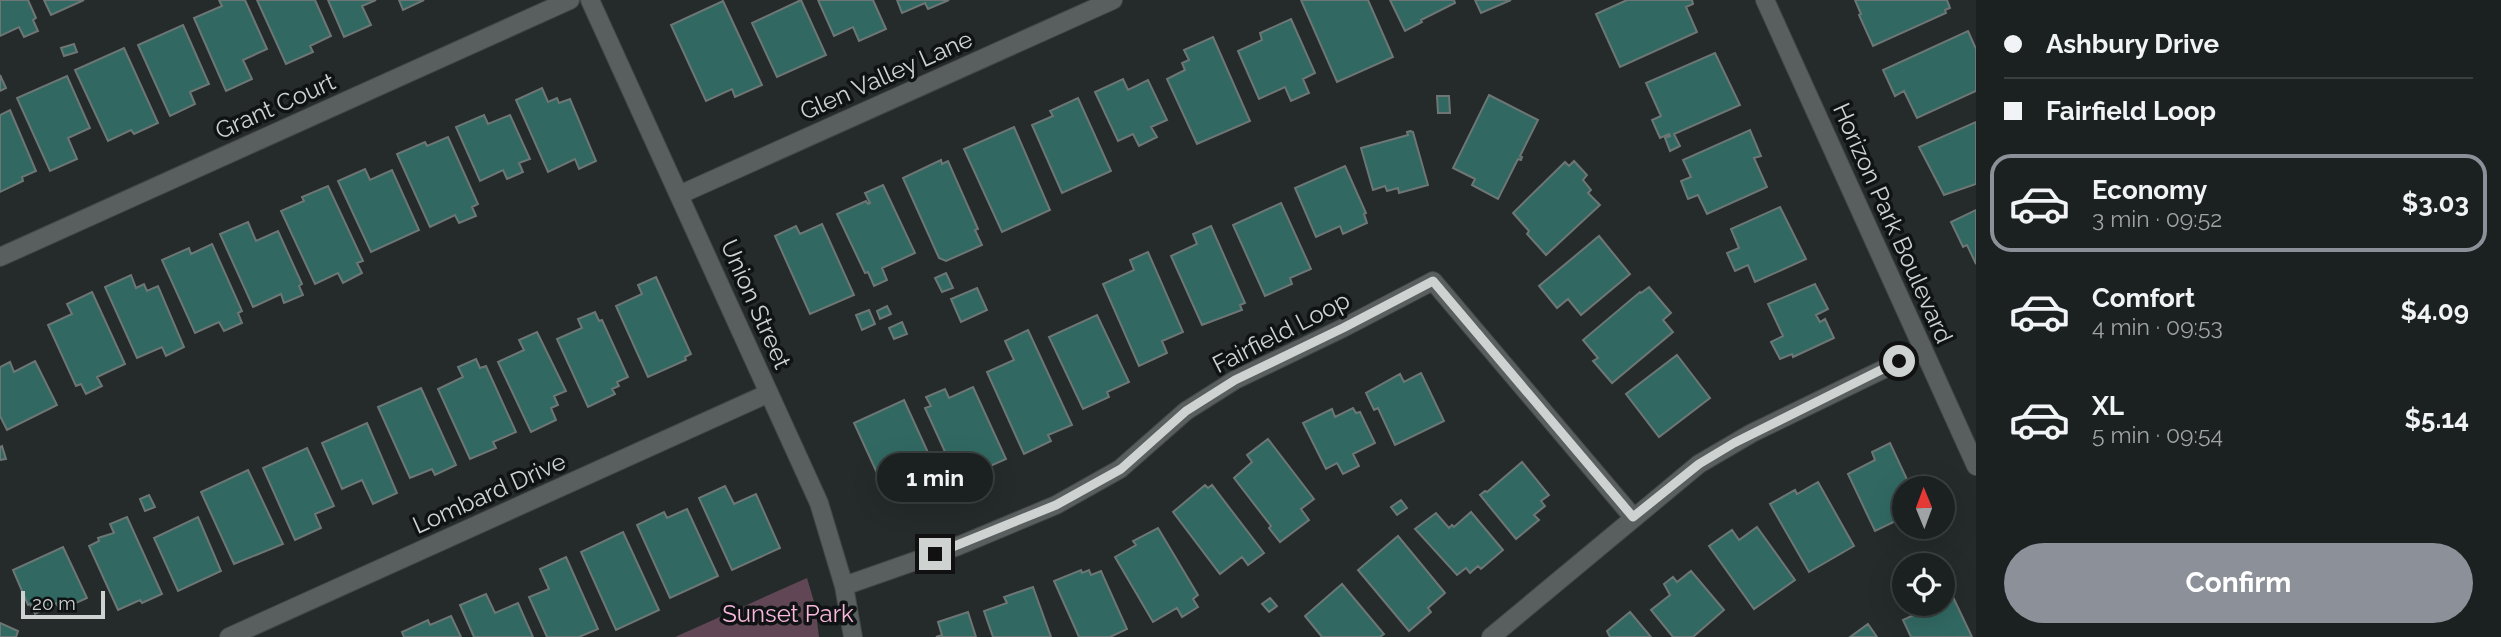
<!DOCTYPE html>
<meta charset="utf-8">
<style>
body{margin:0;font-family:Raleway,sans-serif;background:#242829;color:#f1f3f6;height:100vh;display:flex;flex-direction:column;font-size:26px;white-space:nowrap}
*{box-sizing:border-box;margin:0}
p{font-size:23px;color:#a0a3a5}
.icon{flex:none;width:38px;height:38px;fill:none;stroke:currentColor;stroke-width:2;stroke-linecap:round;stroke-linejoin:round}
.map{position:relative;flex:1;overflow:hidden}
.sheet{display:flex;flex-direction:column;background:#1b2020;width:525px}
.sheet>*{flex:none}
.top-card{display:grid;align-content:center;height:154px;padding:0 28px;background:#1b2020}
.needle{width:46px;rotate:359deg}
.controls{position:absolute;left:1892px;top:476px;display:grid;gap:14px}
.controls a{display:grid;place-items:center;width:63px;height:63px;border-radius:50%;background:#1b2020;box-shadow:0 7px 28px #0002,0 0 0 2px #393e3e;font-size:35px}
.scale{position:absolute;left:21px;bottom:18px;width:84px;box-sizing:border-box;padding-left:7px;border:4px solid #ced3d2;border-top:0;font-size:19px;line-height:24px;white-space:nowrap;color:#ced3d2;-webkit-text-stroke:5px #101313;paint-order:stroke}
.end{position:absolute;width:32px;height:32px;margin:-16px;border:9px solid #ced3d2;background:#111;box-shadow:0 0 0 4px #111}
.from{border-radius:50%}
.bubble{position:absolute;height:49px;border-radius:24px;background:#1b2020;box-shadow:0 7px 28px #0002,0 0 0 2px #393e3e;font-size:23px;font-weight:700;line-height:49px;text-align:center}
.top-card b{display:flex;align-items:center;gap:24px;height:66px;font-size:26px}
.top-card b+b{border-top:2px solid #393e3e}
.top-card i{width:18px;height:18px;background:#f1f3f6}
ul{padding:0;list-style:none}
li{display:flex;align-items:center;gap:21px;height:98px;margin:0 14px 10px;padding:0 14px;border:4px solid transparent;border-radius:21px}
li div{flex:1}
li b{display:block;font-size:26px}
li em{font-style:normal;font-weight:700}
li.current{border-color:#8c9099}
li>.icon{width:63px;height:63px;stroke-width:1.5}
.button{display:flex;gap:14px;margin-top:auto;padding:14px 28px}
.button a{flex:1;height:80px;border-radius:42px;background:#8c9099;color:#fff;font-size:28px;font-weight:700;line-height:80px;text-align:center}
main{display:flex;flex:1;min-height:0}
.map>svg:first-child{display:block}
</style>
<main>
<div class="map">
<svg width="1976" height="637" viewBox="0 0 1976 637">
<rect width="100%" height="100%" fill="#242b2a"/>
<!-- green -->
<path fill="#614756" d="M 807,578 L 815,605 L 819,637 L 675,637 Z"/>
<!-- building -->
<path fill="#316962" stroke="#6e7675" stroke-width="2" d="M 0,0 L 28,0 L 36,18 L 33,20 L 38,31 L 24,37 L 19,27 L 0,36 Z
M 44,0 L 84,0 L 51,15 Z
M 219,0 L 245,0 L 267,49 L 243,60 L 252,79 L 226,91 L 194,18 L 222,6 Z
M 257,0 L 315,0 L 331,36 L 310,46 L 313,52 L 286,64 Z
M 328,0 L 376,0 L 362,6 L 371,25 L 344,37 Z
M 399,0 L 424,0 L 403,10 Z
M 801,0 L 826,55 L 777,77 L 752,23 Z
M 818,0 L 873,0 L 886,29 L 859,41 L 853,27 L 834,36 Z
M 897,0 L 949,0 L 928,9 L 925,3 L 902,13 Z
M 1301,0 L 1368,0 L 1393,57 L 1337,82 Z
M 1390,0 L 1454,0 L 1455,3 L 1421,20 L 1422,22 L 1405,31 Z
M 1475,0 L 1511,0 L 1481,13 Z
M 1627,0 L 1692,0 L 1693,4 L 1686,7 L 1697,32 L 1620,67 L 1596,14 Z
M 1855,0 L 1947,0 L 1950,8 L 1945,10 L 1946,13 L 1873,46 L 1859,15 L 1861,14 Z
M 723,1 L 762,85 L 735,97 L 732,89 L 706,101 L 671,25 Z
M 1291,19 L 1315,73 L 1303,79 L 1309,93 L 1291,101 L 1285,87 L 1259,99 L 1238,51 L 1262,40 L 1260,33 Z
M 183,25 L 209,84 L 190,92 L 195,104 L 170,116 L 138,45 Z
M 1968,31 L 1976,49 L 1976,91 L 1917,118 L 1904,91 L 1895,96 L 1883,70 Z
M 1213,37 L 1250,121 L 1197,144 L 1167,79 L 1185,70 L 1182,63 L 1189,60 L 1184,50 Z
M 74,44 L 77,52 L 64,56 L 61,48 Z
M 124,48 L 158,123 L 134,134 L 131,130 L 108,141 L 75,70 Z
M 1715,53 L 1740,105 L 1674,134 L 1680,146 L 1670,151 L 1665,138 L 1670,136 L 1669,134 L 1660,138 L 1652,120 L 1661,116 L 1646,83 Z
M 0,75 L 6,88 L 0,91 Z
M 67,76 L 90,128 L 68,138 L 77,159 L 50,171 L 17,98 Z
M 1123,79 L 1128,90 L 1148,80 L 1167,120 L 1151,127 L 1157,137 L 1139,146 L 1133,134 L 1118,141 L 1095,92 Z
M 542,88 L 548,102 L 557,98 L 559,103 L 570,99 L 596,161 L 579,169 L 575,159 L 548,172 L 516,100 Z
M 1489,95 L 1538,120 L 1520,156 L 1522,157 L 1521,160 L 1518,159 L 1498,199 L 1472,185 L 1475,179 L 1453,168 Z
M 1437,96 L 1449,96 L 1450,113 L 1438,113 Z
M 1078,98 L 1111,171 L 1062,193 L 1032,125 L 1053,116 L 1050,111 Z
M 10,110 L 36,171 L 22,177 L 23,181 L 0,192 L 0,115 Z
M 484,115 L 488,124 L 510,115 L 530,159 L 519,163 L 523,172 L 507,179 L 503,170 L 480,181 L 456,127 Z
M 1976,122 L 1976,184 L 1944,195 L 1919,147 Z
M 1014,127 L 1050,210 L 1002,232 L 964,149 Z
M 1750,130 L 1761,156 L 1754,158 L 1767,187 L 1707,214 L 1698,195 L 1688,199 L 1681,181 L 1691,177 L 1683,160 Z
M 1410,131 L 1413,132 L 1428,185 L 1399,193 L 1398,188 L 1387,191 L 1385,186 L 1373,190 L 1361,148 L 1408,135 L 1407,132 Z
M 448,137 L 478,204 L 472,207 L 476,216 L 459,223 L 455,215 L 430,227 L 397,154 L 425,142 L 427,146 Z
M 941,160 L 942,164 L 948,161 L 978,229 L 975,230 L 982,245 L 946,261 L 939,258 L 903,178 Z
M 1574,161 L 1587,175 L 1583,180 L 1591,190 L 1588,193 L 1600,205 L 1546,255 L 1527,234 L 1529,231 L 1513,213 L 1565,162 L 1569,166 Z
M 1345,166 L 1366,213 L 1364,214 L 1367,223 L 1343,234 L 1340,226 L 1316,237 L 1295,188 Z
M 365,169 L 370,180 L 392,170 L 419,230 L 371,252 L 338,181 Z
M 883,185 L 915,253 L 882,268 L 887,280 L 874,286 L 868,272 L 865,273 L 837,214 L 866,201 L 868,204 L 870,203 L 865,193 Z
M 328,186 L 363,261 L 357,263 L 362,273 L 343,283 L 338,273 L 315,284 L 281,211 L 304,201 L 302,197 Z
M 1281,203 L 1311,269 L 1290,278 L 1292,284 L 1265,296 L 1233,225 Z
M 1780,207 L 1806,259 L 1755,282 L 1748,265 L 1735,271 L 1727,253 L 1739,248 L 1731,229 Z
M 1976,210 L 1976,264 L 1967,245 L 1963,247 L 1951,222 Z
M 248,222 L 256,241 L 278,231 L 302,284 L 299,286 L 303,295 L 284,303 L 281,294 L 253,307 L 220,234 Z
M 822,224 L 854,295 L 810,314 L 775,236 L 796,226 L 800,234 Z
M 1211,226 L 1245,303 L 1240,305 L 1242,310 L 1202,325 L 1171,256 L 1197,244 L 1193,234 Z
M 1599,236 L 1630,274 L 1581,315 L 1568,299 L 1557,308 L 1539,286 Z
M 212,244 L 242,311 L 238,313 L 242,323 L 224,331 L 219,322 L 195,333 L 162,260 L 189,248 L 191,254 Z
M 1148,252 L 1183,332 L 1162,341 L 1167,353 L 1139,366 L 1103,284 L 1134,270 L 1130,260 Z
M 946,273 L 953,288 L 942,292 L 935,278 Z
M 131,275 L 136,288 L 144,284 L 147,291 L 158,286 L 184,347 L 166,356 L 162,347 L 137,358 L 105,287 Z
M 656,277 L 691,354 L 685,357 L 686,360 L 648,377 L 616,306 L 642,294 L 638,285 Z
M 1815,284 L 1828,309 L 1816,315 L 1820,322 L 1825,319 L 1834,338 L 1793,357 L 1792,354 L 1780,359 L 1771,342 L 1783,336 L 1768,304 Z
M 1649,287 L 1671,313 L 1663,320 L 1673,332 L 1612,383 L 1593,361 L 1598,358 L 1583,340 L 1640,292 L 1641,293 Z
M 977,288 L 987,310 L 961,322 L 951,299 Z
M 92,292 L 125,364 L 97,377 L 102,386 L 86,394 L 81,384 L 76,386 L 48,325 L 72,314 L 67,304 Z
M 887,306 L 891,314 L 880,319 L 877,311 Z
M 869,310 L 875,324 L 862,330 L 856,315 Z
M 595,312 L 599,321 L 602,320 L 628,377 L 617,382 L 619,386 L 612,389 L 615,394 L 588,407 L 557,339 L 582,328 L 578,319 Z
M 1097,315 L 1129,382 L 1107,392 L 1109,397 L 1083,409 L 1049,337 Z
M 902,322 L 907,334 L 894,339 L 889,328 Z
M 1028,330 L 1072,425 L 1048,435 L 1051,441 L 1024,454 L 987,372 L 1014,360 L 1005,341 Z
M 537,332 L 566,391 L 554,396 L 558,405 L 551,408 L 556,420 L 531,432 L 498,362 L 524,350 L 519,340 Z
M 1677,355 L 1710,398 L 1659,437 L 1626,394 Z
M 476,359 L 480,368 L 486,366 L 516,432 L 493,442 L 496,448 L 470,459 L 438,389 L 463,377 L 458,367 Z
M 35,361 L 57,405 L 7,430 L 0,416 L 0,367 L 10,362 L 14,372 Z
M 1421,373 L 1444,421 L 1395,445 L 1378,408 L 1374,410 L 1366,393 L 1400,374 L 1404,382 Z
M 973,387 L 1006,459 L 979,471 L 977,466 L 956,476 L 925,408 L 931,406 L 926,397 L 945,389 L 949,398 Z
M 421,388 L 456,465 L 435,475 L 432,469 L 410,478 L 378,407 Z
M 904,400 L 941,481 L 912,494 L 909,488 L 888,497 L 854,423 Z
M 1353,408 L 1356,413 L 1360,412 L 1375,443 L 1353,454 L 1359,466 L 1343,474 L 1337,463 L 1326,469 L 1303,423 L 1332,409 L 1335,417 Z
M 367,423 L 397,493 L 373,504 L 362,480 L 342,489 L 322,443 Z
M 1268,439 L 1314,499 L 1301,509 L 1309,520 L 1280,542 L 1269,528 L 1271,526 L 1234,478 L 1252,462 L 1247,455 Z
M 1890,443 L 1911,488 L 1904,488 L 1904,517 L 1875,531 L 1848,474 L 1875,460 L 1872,452 Z
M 2,446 L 6,459 L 0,460 L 0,447 Z
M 307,448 L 334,506 L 315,514 L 321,528 L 295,540 L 263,468 Z
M 1522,462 L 1549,495 L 1541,501 L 1545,506 L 1534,515 L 1539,520 L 1516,539 L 1480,495 L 1485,491 L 1487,492 Z
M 248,470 L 283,544 L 234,564 L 201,492 Z
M 1818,482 L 1854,546 L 1809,572 L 1770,504 L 1795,490 L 1797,494 Z
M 1205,485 L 1208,488 L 1212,485 L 1264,553 L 1248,565 L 1242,557 L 1220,574 L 1173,512 Z
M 725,486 L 734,504 L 756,494 L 780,548 L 732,570 L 699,498 Z
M 149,495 L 155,507 L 145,511 L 140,499 Z
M 1401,500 L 1407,508 L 1397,515 L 1391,507 Z
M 687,509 L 718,576 L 670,598 L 637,525 L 664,512 L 667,518 Z
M 1471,512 L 1503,550 L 1481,569 L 1478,566 L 1470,573 L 1466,568 L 1457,575 L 1415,529 L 1436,513 L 1449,528 L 1452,525 L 1454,527 Z
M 127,517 L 162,594 L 142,603 L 140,600 L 118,610 L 89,546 L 99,541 L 98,538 L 114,533 L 110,524 Z
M 198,517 L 221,571 L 178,591 L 154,538 Z
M 1757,527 L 1795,580 L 1754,609 L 1709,546 L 1732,530 L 1739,540 Z
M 1158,528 L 1198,595 L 1193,599 L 1198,607 L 1182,617 L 1177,608 L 1153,622 L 1115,557 L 1136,545 L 1133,541 Z
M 623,532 L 659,610 L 616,630 L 581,552 Z
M 1398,536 L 1445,593 L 1428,608 L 1431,612 L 1409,631 L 1358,570 Z
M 63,547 L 87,598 L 60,610 L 56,603 L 35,614 L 30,604 L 28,605 L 13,570 Z
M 566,557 L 598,629 L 579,637 L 547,637 L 529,597 L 549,589 L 540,569 Z
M 1081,570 L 1082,573 L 1089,570 L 1091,575 L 1101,571 L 1127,629 L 1110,637 L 1079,637 L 1054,581 Z
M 1691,571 L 1724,610 L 1693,637 L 1673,637 L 1651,610 L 1670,595 L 1664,584 L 1673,577 L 1677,582 Z
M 1342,584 L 1384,634 L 1380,637 L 1322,637 L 1305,616 Z
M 1033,587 L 1051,637 L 993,637 L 984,611 L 1007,603 L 1004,597 Z
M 486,594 L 495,613 L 518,603 L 533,637 L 474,637 L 460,605 Z
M 1953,597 L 1972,637 L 1911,637 L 1903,620 L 1937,604 L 1942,604 L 1942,601 Z
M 1270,598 L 1277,606 L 1269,612 L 1262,604 Z
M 968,612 L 976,637 L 936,637 L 942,635 L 938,622 Z
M 1630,612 L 1651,637 L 1610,637 L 1607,631 Z
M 451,616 L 461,637 L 404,637 L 402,632 L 428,620 L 430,625 Z
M 0,623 L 18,631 L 16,637 L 0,637 Z
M 1868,624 L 1877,637 L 1850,637 Z"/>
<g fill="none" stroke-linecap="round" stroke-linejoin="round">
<!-- street casing -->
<g stroke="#404645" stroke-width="20">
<path id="street" d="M 590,0 L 819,503 L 844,586 L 853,637
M 1765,0 L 1976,466
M 679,195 L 1113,0
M 0,257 L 570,0
M 844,586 L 958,546 L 1056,505 L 1120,469 L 1186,411 L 1235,380 L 1343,328 L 1433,281 L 1633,517
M 229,637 L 769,393
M 1491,637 L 1699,464 L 1752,433 L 1923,350"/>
</g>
<!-- street -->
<use href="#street" stroke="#585f5e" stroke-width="18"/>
</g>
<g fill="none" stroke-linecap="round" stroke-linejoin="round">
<!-- route -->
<path stroke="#ced3d2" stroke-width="9" d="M 935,554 L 1056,505 L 1121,469 L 1186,411 L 1235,380 L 1343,328 L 1433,281 L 1633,517 L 1699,464 L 1734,443 L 1899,361"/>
</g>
<g text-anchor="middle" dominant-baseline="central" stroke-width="7" stroke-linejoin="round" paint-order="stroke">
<!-- street labels -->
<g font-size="24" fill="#ced3d2" stroke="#101313">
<text transform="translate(886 75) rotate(-24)">Glen Valley Lane</text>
<text transform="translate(275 106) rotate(-24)">Grant Court</text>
<text transform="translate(1893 223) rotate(66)">Horizon Park Boulevard</text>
<text transform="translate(756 304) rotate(66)">Union Street</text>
<text transform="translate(1281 332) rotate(-27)">Fairfield Loop</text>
<text transform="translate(489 493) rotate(-24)">Lombard Drive</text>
</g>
<!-- park labels -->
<g font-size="24" fill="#f9b7de" stroke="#101313">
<text x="788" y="613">Sunset Park</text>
</g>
</g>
</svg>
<div class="controls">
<a><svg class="needle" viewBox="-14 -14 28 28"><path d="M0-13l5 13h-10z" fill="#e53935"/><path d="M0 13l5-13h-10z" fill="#a0a3a5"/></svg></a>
<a><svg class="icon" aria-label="locate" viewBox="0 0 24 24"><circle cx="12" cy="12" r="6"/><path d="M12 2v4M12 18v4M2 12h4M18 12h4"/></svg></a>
</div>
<div class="scale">20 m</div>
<i class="end from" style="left:1899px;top:361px"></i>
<i class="end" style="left:935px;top:554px"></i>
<div class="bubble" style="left:877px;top:453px;width:116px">1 min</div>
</div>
<section class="sheet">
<div class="top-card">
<b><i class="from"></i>Ashbury Drive</b>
<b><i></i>Fairfield Loop</b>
</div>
<ul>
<li class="current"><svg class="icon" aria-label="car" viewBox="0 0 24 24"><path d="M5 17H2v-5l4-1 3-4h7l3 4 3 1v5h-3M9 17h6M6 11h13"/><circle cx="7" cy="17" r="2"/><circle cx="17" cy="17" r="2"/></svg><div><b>Economy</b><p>3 min · 09:52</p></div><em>$3.03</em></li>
<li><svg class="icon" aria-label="car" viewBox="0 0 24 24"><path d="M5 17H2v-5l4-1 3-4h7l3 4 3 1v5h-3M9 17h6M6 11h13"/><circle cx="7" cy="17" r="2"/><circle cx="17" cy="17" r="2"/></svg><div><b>Comfort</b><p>4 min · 09:53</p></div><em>$4.09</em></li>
<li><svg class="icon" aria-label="car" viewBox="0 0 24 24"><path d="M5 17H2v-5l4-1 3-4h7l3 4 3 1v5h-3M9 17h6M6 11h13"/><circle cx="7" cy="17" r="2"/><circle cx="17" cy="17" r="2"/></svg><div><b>XL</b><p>5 min · 09:54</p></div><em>$5.14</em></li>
</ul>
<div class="button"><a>Confirm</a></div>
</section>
</main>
